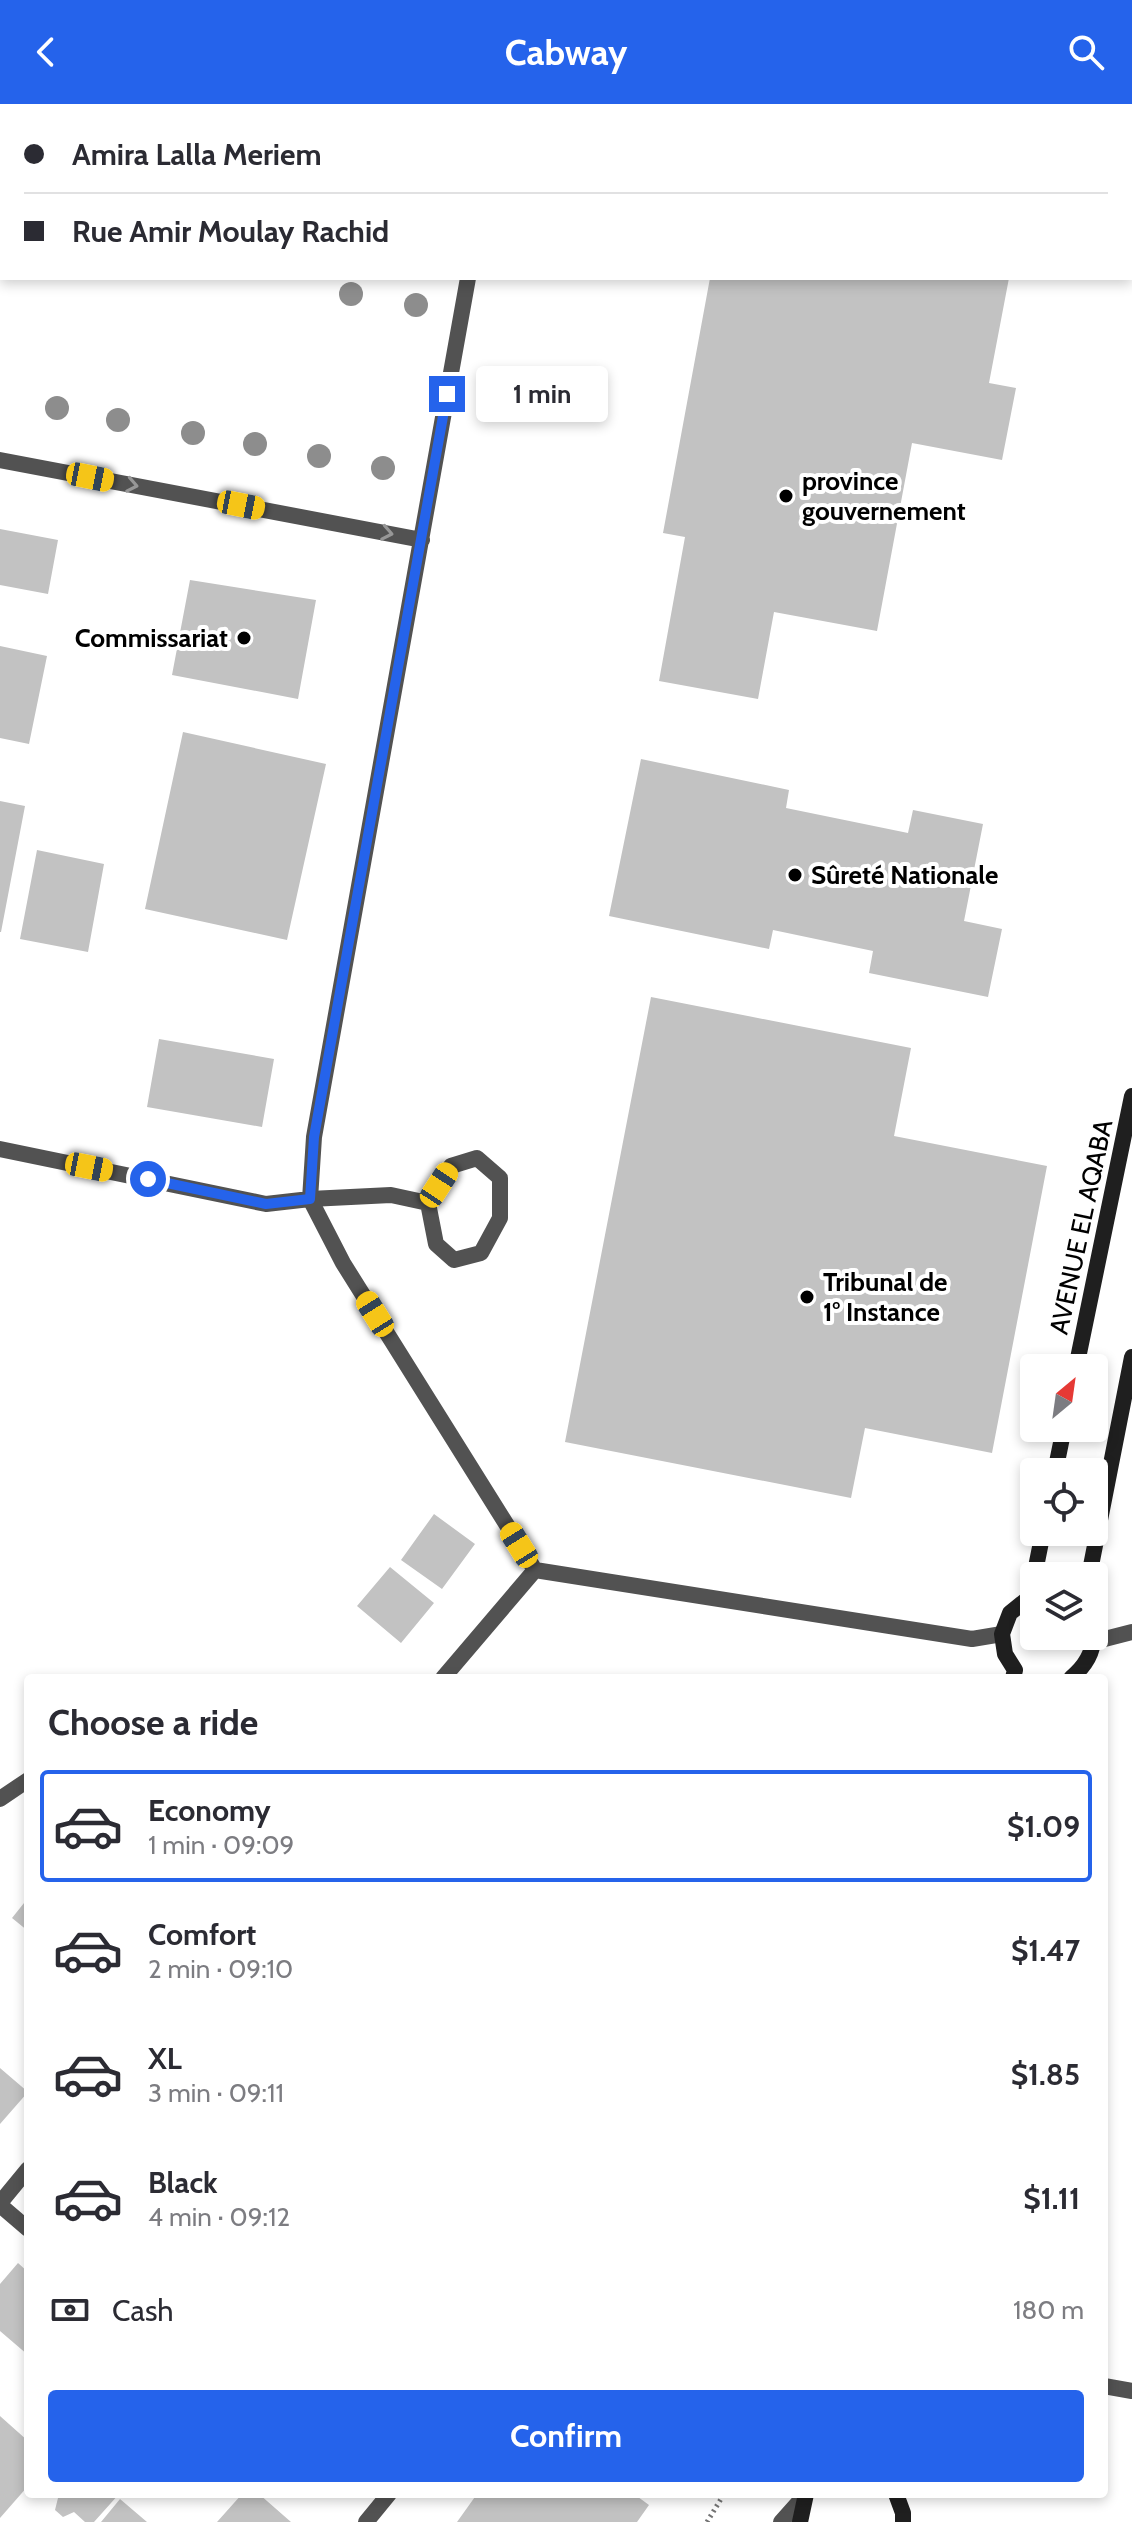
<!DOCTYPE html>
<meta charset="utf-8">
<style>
body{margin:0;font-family:Cabin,sans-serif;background:#f2f2f3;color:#2b2b33;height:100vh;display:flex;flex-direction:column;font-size:30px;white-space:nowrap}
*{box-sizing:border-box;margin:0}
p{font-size:26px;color:#7c7c81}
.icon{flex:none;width:44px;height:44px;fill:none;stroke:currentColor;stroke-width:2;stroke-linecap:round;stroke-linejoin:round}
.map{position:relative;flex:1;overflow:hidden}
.side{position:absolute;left:24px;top:1570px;width:1084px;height:824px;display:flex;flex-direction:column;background:#fff;border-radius:8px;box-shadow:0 4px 12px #0003}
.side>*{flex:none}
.hud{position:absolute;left:0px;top:0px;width:1132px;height:176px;box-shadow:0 4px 12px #0003;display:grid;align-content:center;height:176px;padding:0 24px;background:#fff}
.needle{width:52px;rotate:29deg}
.controls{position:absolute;left:1020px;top:1250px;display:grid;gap:16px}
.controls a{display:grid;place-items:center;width:88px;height:88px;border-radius:8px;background:#fff;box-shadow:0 4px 12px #0003;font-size:40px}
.end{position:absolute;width:36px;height:36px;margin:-18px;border:10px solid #2563eb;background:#fff;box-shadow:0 0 0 4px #fff}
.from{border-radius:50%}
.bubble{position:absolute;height:56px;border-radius:8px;background:#fff;box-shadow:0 4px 12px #0003;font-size:26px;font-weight:700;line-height:56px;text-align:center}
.car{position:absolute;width:24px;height:48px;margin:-24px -12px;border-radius:10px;box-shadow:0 0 6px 2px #0007;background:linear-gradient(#f5c518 24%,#345 0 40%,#f5c518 0 76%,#345 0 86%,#f5c518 0)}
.hud b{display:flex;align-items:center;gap:28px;height:76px;font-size:30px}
.hud b+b{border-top:2px solid #e1e1e2}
.hud i{width:20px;height:20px;background:#2b2b33}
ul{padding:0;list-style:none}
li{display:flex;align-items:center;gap:24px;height:112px;margin:0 16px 12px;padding:0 8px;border:4px solid transparent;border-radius:8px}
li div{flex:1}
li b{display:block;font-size:30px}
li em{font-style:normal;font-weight:700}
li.selected{border-color:#2563eb}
li>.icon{width:72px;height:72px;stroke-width:1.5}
h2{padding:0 24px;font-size:36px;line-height:96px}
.pay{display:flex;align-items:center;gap:20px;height:88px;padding:0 24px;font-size:30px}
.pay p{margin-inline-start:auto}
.primary-button{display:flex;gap:16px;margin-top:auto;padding:16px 24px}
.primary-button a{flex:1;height:92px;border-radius:8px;background:#2563eb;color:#fff;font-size:32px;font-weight:700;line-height:92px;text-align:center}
header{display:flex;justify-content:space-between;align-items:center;height:104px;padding:0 24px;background:#2563eb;color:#fff;font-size:36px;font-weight:700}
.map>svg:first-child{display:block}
</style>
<header><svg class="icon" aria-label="back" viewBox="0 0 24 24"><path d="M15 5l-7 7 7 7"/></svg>Cabway<svg class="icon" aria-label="search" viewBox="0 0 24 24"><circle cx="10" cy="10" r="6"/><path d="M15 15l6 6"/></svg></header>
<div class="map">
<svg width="1132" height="2418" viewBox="0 0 1132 2418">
<rect width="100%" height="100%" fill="#fff"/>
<!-- building -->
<path fill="#c2c2c2" d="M 710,174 L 1009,174 L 989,279 L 1016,284 L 1002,356 L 912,339 L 877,527 L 774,508 L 758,595 L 659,577 L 685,433 L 663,429 Z
M 0,425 L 58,436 L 48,490 L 0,481 Z
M 190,476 L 316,496 L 298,595 L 172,571 Z
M 0,542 L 47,552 L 29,640 L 0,634 Z
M 183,628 L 326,660 L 287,836 L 145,805 Z
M 641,655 L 789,686 L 786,704 L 908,729 L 913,706 L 983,720 L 964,817 L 1002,825 L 988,893 L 869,869 L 873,847 L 773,826 L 769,845 L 609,812 Z
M 0,697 L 25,702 L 1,828 L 0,828 Z
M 37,746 L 104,760 L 88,848 L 20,835 Z
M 651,893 L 911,944 L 894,1032 L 1047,1062 L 992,1349 L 865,1324 L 851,1394 L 565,1338 Z
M 159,935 L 274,955 L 262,1023 L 147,1003 Z
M 434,1410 L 475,1440 L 442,1485 L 401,1456 Z
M 390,1463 L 434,1499 L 401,1539 L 357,1502 Z
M 28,1794 L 28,1827 L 12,1814 Z
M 0,1964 L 28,1988 L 0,2020 Z
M 18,2159 L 28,2168 L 28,2251 L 0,2227 L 0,2180 Z
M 0,2312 L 28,2337 L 28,2382 L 0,2414 Z
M 54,2390 L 119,2390 L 94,2418 L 85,2418 L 74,2408 L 63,2413 L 55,2406 L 58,2394 Z
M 242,2390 L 259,2390 L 291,2418 L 217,2418 Z
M 477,2390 L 634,2390 L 649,2401 L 637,2418 L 457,2418 Z
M 120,2395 L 147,2418 L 101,2418 Z"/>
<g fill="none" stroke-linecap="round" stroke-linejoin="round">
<!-- path -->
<path stroke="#747474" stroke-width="5" stroke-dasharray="2 4" stroke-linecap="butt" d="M 707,2418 L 724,2390"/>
<!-- service -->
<path stroke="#525252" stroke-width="16" d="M 81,2 L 81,0
M 310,1095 L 391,1091 L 428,1099 L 436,1140 L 454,1156 L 481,1149 L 500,1114 L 500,1074 L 477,1054 L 451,1062 L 428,1099"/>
<!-- minor -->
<path stroke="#525252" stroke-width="16" d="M 500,2 L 501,0
M 0,53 L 2,54
M 468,174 L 314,1033 L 310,1095 L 343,1159 L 535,1466
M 0,356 L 422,436
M 0,1045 L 266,1100 L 310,1095
M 535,1466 L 972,1535 L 1002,1530
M 1093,1538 L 1132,1528
M 443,1574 L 535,1466
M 0,1695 L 28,1676
M 0,2099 L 28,2065
M 0,2101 L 28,2125
M 1104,2282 L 1132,2287
M 366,2418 L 389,2390
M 781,2418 L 806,2390"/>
<!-- secondary -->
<path stroke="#1f1f1f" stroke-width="16" d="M 1076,1264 L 1132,992
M 1055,1368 L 1064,1324
M 1089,1472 L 1132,1253
M 1013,1574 L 1015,1566 L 1005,1550 L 1002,1530 L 1010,1509 L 1030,1493 L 1043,1428
M 1071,1574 C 1084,1563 1094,1550 1093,1532
M 896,2390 L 903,2409 L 903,2418
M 800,2418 L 806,2390"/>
</g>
<!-- trees -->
<g fill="#8d8d8d">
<circle cx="351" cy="190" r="12"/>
<circle cx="416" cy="201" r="12"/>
<circle cx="57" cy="304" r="12"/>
<circle cx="118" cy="316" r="12"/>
<circle cx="193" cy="329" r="12"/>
<circle cx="255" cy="340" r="12"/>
<circle cx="319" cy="352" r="12"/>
<circle cx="383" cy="364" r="12"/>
</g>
<!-- one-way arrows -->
<defs><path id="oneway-chevron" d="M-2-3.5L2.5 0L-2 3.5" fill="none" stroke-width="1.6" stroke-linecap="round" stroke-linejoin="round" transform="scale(2)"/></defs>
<g stroke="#979797">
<use href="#oneway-chevron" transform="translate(132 381) rotate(11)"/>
<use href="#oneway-chevron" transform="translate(387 429) rotate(11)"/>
</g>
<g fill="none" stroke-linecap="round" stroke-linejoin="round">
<!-- route -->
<path stroke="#2563eb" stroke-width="10" d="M 148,1075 L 266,1100 L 310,1095 L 314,1033 L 447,290"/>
</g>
<!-- markers -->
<g fill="#000" stroke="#fff" stroke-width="3">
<circle cx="786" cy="392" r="8"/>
<circle cx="244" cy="534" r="8"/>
<circle cx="795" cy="771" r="8"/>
<circle cx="807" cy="1193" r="8"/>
</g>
<g text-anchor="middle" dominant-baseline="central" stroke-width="8" stroke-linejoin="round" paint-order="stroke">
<!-- poi labels -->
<g font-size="26" font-weight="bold" fill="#000" stroke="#fff" text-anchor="start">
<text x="802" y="377">province<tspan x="802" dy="30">gouvernement</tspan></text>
<text x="228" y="534" text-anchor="end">Commissariat</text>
<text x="811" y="771">Sûreté Nationale</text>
<text x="823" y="1178">Tribunal de<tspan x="823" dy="30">1° Instance</tspan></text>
</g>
<!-- street labels -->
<g font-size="26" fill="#000" stroke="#fff">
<text transform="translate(1081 1123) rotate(-78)">AVENUE EL AQABA</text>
</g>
</g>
</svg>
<div class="controls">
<a><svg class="needle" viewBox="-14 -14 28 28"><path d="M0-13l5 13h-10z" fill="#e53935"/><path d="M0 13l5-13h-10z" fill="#7c7c81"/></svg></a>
<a><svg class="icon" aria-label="locate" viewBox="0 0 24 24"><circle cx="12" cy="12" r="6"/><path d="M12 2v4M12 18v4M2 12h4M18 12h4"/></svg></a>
<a><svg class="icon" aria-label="layers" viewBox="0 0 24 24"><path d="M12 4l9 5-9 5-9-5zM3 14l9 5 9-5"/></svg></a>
</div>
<i class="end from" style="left:148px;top:1075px"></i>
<i class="end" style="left:447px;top:290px"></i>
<div class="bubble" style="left:476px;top:262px;width:132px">1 min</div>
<i class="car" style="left:90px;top:373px;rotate:101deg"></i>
<i class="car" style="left:241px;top:401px;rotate:101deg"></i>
<i class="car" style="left:89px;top:1063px;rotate:101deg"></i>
<i class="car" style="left:439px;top:1081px;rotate:33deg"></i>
<i class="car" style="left:375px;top:1210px;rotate:328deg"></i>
<i class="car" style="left:519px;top:1441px;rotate:328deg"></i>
<div class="hud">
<b><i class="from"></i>Amira Lalla Meriem</b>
<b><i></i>Rue Amir Moulay Rachid</b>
</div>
<section class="side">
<h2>Choose a ride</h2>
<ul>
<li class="selected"><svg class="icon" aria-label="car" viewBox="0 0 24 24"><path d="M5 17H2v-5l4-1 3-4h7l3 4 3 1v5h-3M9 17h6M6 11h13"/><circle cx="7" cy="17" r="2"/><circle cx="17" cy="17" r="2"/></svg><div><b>Economy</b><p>1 min · 09:09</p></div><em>$1.09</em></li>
<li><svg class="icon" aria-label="car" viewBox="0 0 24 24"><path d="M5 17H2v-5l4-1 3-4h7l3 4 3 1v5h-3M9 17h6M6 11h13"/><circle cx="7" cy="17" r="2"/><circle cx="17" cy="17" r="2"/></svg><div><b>Comfort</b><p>2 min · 09:10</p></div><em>$1.47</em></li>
<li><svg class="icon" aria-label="car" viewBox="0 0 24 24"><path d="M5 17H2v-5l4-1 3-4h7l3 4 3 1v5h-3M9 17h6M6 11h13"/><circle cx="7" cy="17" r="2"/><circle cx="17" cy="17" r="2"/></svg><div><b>XL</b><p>3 min · 09:11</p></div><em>$1.85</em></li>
<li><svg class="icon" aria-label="car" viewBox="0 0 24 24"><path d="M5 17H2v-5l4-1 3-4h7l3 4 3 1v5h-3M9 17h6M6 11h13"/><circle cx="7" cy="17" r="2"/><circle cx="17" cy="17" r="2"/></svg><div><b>Black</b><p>4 min · 09:12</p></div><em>$1.11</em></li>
</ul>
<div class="pay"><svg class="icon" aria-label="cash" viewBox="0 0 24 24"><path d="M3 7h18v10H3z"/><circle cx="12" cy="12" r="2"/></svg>Cash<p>180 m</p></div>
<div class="primary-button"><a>Confirm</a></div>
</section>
</div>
